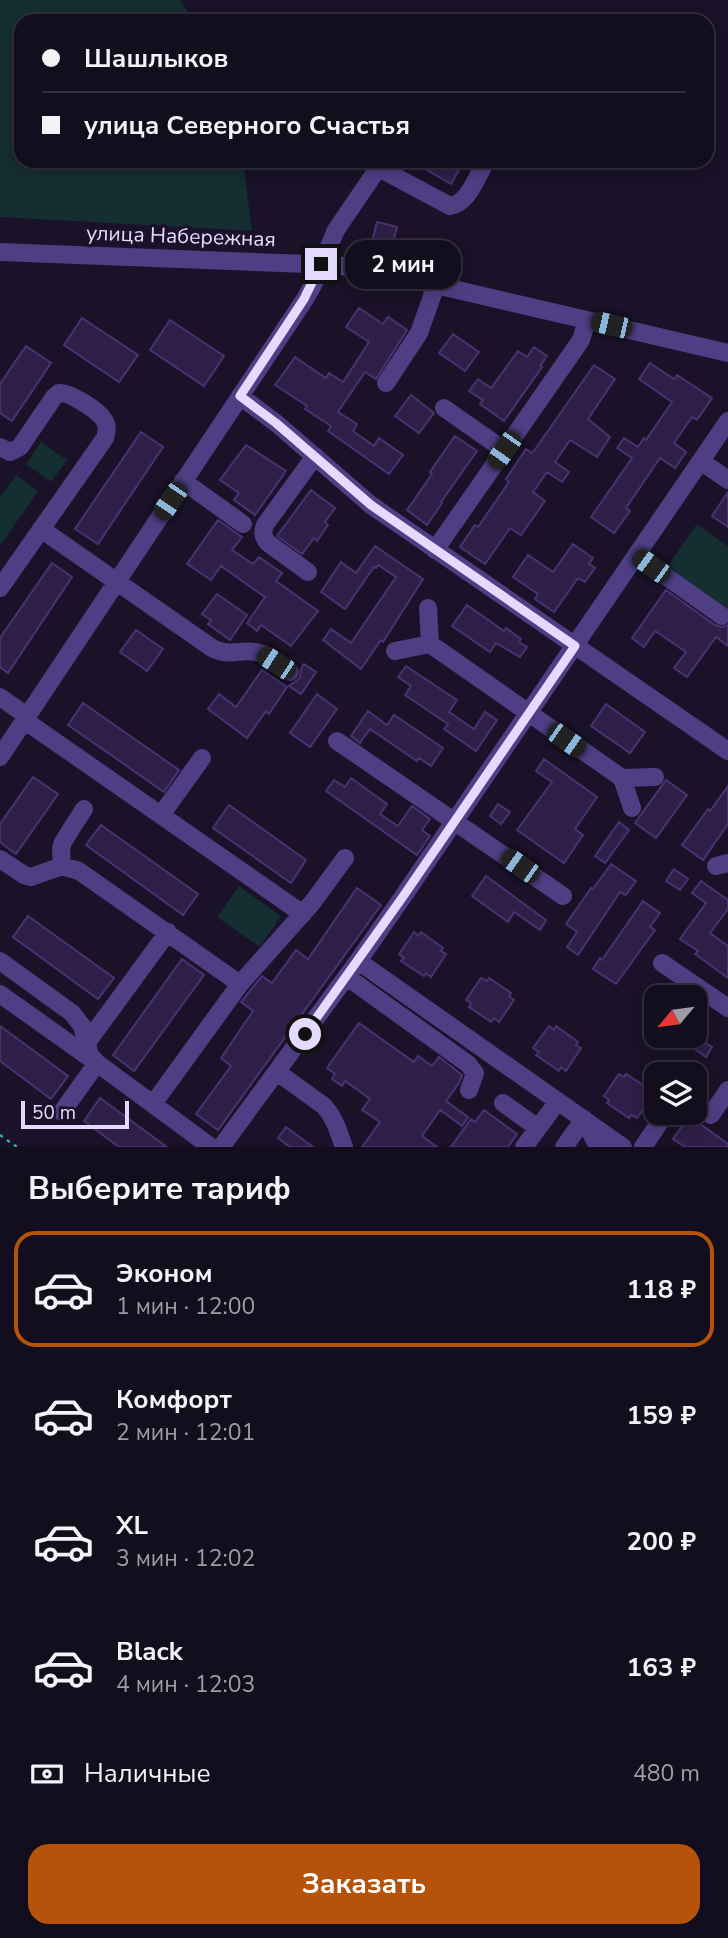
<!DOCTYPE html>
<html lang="ru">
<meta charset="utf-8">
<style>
body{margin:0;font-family:"Nunito Sans",sans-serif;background:#201c2b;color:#f1f3f6;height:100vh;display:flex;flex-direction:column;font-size:26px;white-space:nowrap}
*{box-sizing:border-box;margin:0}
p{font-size:23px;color:#9d9ca4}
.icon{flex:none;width:38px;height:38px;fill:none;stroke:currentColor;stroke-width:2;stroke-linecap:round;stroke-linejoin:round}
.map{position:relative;height:1147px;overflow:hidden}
.side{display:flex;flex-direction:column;background:#130e1e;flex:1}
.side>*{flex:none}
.top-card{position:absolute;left:14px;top:14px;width:700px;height:154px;border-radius:21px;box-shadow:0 4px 18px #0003,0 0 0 2px #322e3c;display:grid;align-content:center;height:154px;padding:0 28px;background:#130e1e}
.needle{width:46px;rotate:241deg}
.controls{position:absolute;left:644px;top:985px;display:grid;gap:14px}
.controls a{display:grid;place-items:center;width:63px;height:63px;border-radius:14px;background:#130e1e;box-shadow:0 4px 18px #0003,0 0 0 2px #322e3c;font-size:35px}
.scale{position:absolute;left:21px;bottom:18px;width:108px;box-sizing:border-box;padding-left:7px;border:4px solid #e4dafd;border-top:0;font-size:19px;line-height:24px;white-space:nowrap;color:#e4dafd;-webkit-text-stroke:5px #191228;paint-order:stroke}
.end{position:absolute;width:32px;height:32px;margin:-16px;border:9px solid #e4dafd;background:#111;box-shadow:0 0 0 4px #111}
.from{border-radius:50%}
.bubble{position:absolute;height:49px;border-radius:21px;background:#130e1e;box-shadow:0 4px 18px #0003,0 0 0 2px #322e3c;font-size:23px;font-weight:700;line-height:49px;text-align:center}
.car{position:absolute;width:21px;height:42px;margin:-21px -10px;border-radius:9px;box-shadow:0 0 5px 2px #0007;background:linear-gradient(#222 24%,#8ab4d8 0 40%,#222 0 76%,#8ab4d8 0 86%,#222 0)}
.top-card b{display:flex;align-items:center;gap:24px;height:66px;font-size:26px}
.top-card b+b{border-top:2px solid #322e3c}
.top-card i{width:18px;height:18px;background:#f1f3f6}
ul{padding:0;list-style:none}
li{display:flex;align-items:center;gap:21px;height:116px;margin:0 14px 10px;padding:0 14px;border:4px solid transparent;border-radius:21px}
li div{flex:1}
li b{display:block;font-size:26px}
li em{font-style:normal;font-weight:700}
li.selected{border-color:#b45309}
li>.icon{width:63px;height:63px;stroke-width:1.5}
h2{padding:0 28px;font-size:32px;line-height:84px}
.pay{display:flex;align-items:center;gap:18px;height:77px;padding:0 28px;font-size:26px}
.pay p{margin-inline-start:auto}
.action{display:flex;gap:14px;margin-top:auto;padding:14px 28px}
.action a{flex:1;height:80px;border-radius:21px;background:#b45309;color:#fff;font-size:28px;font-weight:700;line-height:80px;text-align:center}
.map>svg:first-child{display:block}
</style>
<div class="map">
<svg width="728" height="1147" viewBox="0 0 728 1147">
<rect width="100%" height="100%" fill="#191228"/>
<!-- green -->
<path fill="#152e32" d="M 0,0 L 180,0 L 195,21 L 21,21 L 21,161 L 243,161 L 252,231 L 0,217 Z
M 41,442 L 67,460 L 51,482 L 26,464 Z
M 16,475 L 38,491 L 0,546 L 0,497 Z
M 697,524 L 728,546 L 728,610 L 667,567 Z
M 239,886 L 281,916 L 260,947 L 217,917 Z"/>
<!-- building -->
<path fill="#2e1f48" stroke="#4a3272" stroke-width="2" d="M 411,161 L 464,161 L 451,184 Z
M 377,222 L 397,227 L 392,247 L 372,242 Z
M 359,308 L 383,324 L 388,317 L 407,330 L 376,379 L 365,372 L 338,412 L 357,424 L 353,431 L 374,446 L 379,438 L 403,455 L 389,474 L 328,431 L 331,426 L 305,409 L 307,406 L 275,385 L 295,357 L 326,378 L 329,373 L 343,382 L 369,342 L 346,327 Z
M 82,318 L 138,355 L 119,382 L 64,345 Z
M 170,320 L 224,356 L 204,386 L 150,350 Z
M 453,334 L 479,352 L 465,371 L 439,353 Z
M 26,346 L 51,363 L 12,421 L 0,413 L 0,384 Z
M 534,347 L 547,356 L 540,366 L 542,367 L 504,421 L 480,404 L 483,400 L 469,391 L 478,379 L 491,388 L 518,351 L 527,357 Z
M 650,363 L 674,379 L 677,375 L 712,398 L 697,420 L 692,417 L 674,443 L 686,452 L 675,468 L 660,458 L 626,508 L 630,511 L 614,533 L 591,517 L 632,458 L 617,448 L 624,438 L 638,447 L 644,438 L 646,440 L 672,402 L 639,379 Z
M 594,365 L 615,379 L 588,419 L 610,437 L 597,457 L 570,440 L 555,462 L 569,472 L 562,482 L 547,472 L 533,492 L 545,501 L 521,535 L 510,528 L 485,564 L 460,547 L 475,525 L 478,527 L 509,482 L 506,479 L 526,449 L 532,453 L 536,448 Z
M 411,395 L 434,413 L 419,433 L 395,416 Z
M 141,432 L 163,447 L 98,544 L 75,529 Z
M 455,436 L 477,451 L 441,502 L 442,503 L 427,525 L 407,510 L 432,474 L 430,472 Z
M 246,445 L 286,471 L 255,515 L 234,500 L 239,493 L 220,480 Z
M 311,490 L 335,508 L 325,522 L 328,525 L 317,541 L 314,538 L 302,554 L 277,536 Z
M 728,492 L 728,527 L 712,516 Z
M 218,520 L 242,537 L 232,550 L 253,564 L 259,557 L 282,573 L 276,581 L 318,611 L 291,646 L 261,625 L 257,631 L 247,623 L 265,597 L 221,566 L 211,580 L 187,564 Z
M 573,544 L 593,558 L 589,564 L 595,568 L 585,582 L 578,578 L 554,612 L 535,599 L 538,594 L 513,577 L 528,555 L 553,572 Z
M 375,546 L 423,579 L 383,642 L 381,640 L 361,669 L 323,640 L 331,629 L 351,643 L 396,577 L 378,565 L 376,568 L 374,567 L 345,609 L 321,592 L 341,562 L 356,573 Z
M 52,563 L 72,577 L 8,673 L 0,667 L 0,638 Z
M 666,590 L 715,625 L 722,627 L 728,625 L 728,646 L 716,637 L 687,677 L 674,668 L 686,652 L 655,631 L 644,647 L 632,638 Z
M 217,594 L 247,615 L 230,640 L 208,624 L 211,620 L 202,614 Z
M 467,605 L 504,631 L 506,628 L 521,639 L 519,642 L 527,647 L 520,657 L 496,643 L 490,652 L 452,626 Z
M 136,630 L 163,649 L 147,671 L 120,652 Z
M 304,664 L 316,672 L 301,694 L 289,686 L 300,678 L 301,669 Z
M 406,666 L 457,700 L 449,712 L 474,729 L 485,712 L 497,720 L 476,751 L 444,729 L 448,724 L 405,695 L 411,686 L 398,677 Z
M 262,670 L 287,687 L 269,714 L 266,711 L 247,738 L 208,709 L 219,694 L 236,707 Z
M 317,694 L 337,709 L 310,747 L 290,733 Z
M 83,703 L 179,770 L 164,792 L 68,725 Z
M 606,704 L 645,732 L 630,753 L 591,726 Z
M 368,711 L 387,725 L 394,715 L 443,748 L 431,766 L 419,758 L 417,761 L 370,729 L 360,743 L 351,736 Z
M 544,759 L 597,797 L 575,829 L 583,835 L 564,863 L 517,830 L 552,782 L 536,771 Z
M 33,777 L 58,794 L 16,854 L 0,842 L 0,824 Z
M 351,778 L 387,804 L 380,814 L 398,826 L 412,806 L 430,819 L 422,830 L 430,836 L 417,855 L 326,791 L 334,780 L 345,787 Z
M 666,780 L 687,795 L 656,838 L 635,823 Z
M 728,786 L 728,824 L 703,860 L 682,845 L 708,809 L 710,811 Z
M 498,804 L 510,812 L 501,824 L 490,816 Z
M 229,805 L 306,860 L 291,883 L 213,828 Z
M 619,822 L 629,830 L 605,863 L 595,856 Z
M 101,825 L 198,894 L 183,915 L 86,845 Z
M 611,864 L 636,881 L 626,895 L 620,892 L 578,955 L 567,947 L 577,932 L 566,924 L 591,888 L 593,889 Z
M 674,869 L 688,879 L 680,890 L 666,881 Z
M 486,876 L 546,920 L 540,930 L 514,912 L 508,922 L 472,896 Z
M 701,881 L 728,900 L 728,909 L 710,933 L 728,946 L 728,978 L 695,954 L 698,951 L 680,939 L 706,903 L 692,893 Z
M 357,888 L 381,905 L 218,1130 L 196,1114 L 231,1066 L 221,1058 L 253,1011 L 241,1002 L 262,976 L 272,983 L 296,950 L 308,959 Z
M 643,901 L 660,913 L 650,927 L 655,930 L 616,984 L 593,969 L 600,958 L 602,960 Z
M 28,916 L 114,978 L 98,999 L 13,937 Z
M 414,932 L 419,936 L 421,932 L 443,948 L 441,951 L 446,954 L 431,977 L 426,973 L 424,976 L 401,961 L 404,958 L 399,954 Z
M 182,959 L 204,975 L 134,1071 L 113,1055 Z
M 481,978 L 487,981 L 489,978 L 511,993 L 509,996 L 514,1000 L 499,1022 L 494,1018 L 491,1022 L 469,1007 L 471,1003 L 466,1000 Z
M 359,1023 L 414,1062 L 418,1056 L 432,1066 L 439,1057 L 462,1075 L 459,1083 L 446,1101 L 468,1117 L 462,1126 L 440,1110 L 422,1136 L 437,1147 L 362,1147 L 380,1122 L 362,1110 L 370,1099 L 345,1081 L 342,1086 L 332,1079 L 335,1074 L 327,1068 Z
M 0,1026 L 68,1076 L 51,1099 L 0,1061 Z
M 549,1026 L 554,1030 L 556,1026 L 578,1042 L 576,1045 L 581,1048 L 566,1071 L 561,1067 L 559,1071 L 536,1055 L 539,1052 L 533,1048 Z
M 676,1036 L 696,1036 L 712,1047 L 706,1057 Z
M 619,1074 L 624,1077 L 626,1074 L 649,1089 L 646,1093 L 652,1096 L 637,1118 L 631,1115 L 629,1118 L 607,1103 L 609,1100 L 604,1096 Z
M 100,1098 L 167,1147 L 119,1147 L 84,1121 Z
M 484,1110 L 517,1134 L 508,1147 L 451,1147 L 471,1119 L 475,1122 Z
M 689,1116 L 728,1144 L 728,1147 L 685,1147 L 673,1139 Z
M 286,1127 L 313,1147 L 290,1147 L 278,1138 Z"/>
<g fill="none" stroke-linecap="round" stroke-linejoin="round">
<!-- path -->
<path stroke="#37a6b4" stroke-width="2.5" stroke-dasharray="3.5 5" stroke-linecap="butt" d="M 0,1135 L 17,1147"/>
<!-- minor -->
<path stroke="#4e3f84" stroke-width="18" d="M 379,168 L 450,206 C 467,203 474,183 482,169
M 0,252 L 334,265 L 363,269 L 436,285 L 728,353
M 386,383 L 419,333 L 436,285
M 240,396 L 276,423 L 371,505 L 728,751
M 444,408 L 504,450
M 0,447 L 10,452 L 20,447 L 54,397 L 59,393 C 70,392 99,411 104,420 C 108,426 107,431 105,438 L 0,588
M 702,462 L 728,480
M 183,481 L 243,524
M 41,529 L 212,648 C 229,657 240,649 256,652 C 268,654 280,665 290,672
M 435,550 L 581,340 L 587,320
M 637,556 L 722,616
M 308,572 L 268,543 C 263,537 262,533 265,525 L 315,456
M 428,608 L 430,644 L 622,778 L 655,777
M 395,651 L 430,644
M 0,697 L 27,716
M 24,720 L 303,914
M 337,741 L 563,896
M 0,757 L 305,299 L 313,285 L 336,230 L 383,161
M 622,778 L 632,808
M 161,815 L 202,758
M 0,859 L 24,875 L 31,877 L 62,866 L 79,871 L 240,984
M 62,866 L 61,849 L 63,842 L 84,809
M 716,866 L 728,863
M 0,961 L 72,1013 L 82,1026 L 90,1055 L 97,1063 L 211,1147
M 358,961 L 623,1147
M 662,963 L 728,1008
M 347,977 L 468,1064 L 475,1073 L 469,1090
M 0,994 L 97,1063 L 62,1112
M 86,1044 L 168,932
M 277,1072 L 324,1106 C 335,1118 338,1131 344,1147
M 503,1103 L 538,1128
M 153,1104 L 240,984 L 312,903 L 345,858
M 711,1115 L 728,1090
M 221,1147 L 358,961 L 402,898 L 728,421
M 524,1147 L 558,1101
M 564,1147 L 584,1119 L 598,1147
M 643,1147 L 666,1113"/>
</g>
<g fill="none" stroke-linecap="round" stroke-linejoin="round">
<!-- route -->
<path stroke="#e4dafd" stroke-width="9" d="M 305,1034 L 402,898 L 575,646 L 371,505 L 276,423 L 240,396 L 304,299 L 321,264"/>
</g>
<g text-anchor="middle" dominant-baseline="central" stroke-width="7" stroke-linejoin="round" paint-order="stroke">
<!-- street labels -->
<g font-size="21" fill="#e4dafd" stroke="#191228">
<text transform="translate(181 236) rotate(2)">улица Набережная</text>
</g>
</g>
</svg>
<div class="controls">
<a><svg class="needle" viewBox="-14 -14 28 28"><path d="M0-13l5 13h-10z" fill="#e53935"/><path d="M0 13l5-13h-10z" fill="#9d9ca4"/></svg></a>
<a><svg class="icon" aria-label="layers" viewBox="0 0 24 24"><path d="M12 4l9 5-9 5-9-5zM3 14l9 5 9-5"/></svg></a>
</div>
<div class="scale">50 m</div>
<i class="end from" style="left:305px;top:1034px"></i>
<i class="end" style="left:321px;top:264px"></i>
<div class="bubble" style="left:345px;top:240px;width:116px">2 мин</div>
<i class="car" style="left:611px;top:325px;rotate:283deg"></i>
<i class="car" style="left:504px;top:450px;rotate:215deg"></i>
<i class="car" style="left:170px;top:501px;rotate:214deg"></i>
<i class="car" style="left:651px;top:566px;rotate:306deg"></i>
<i class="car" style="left:276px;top:663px;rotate:303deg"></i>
<i class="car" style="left:566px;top:740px;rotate:125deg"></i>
<i class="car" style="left:520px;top:866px;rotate:305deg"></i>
<div class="top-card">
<b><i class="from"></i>Шашлыков</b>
<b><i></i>улица Северного Счастья</b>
</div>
</div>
<section class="side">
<h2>Выберите тариф</h2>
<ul>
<li class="selected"><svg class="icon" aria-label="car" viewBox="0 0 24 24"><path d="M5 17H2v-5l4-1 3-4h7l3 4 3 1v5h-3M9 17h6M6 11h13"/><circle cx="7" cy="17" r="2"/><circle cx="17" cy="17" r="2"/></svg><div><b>Эконом</b><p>1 мин · 12:00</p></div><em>118 ₽</em></li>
<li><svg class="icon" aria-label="car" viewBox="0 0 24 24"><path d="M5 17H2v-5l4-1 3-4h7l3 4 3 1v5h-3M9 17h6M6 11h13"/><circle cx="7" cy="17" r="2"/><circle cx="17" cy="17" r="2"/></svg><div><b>Комфорт</b><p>2 мин · 12:01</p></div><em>159 ₽</em></li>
<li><svg class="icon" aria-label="car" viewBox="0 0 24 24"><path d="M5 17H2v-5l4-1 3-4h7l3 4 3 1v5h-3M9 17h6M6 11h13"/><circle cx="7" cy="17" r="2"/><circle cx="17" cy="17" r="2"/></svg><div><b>XL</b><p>3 мин · 12:02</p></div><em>200 ₽</em></li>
<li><svg class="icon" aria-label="car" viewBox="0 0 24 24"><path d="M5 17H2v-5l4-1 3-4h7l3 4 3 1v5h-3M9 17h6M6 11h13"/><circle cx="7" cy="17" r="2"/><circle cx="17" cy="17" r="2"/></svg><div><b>Black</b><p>4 мин · 12:03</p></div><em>163 ₽</em></li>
</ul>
<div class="pay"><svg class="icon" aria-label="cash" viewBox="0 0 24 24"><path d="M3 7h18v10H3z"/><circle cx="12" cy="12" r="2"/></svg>Наличные<p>480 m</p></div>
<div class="action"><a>Заказать</a></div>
</section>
